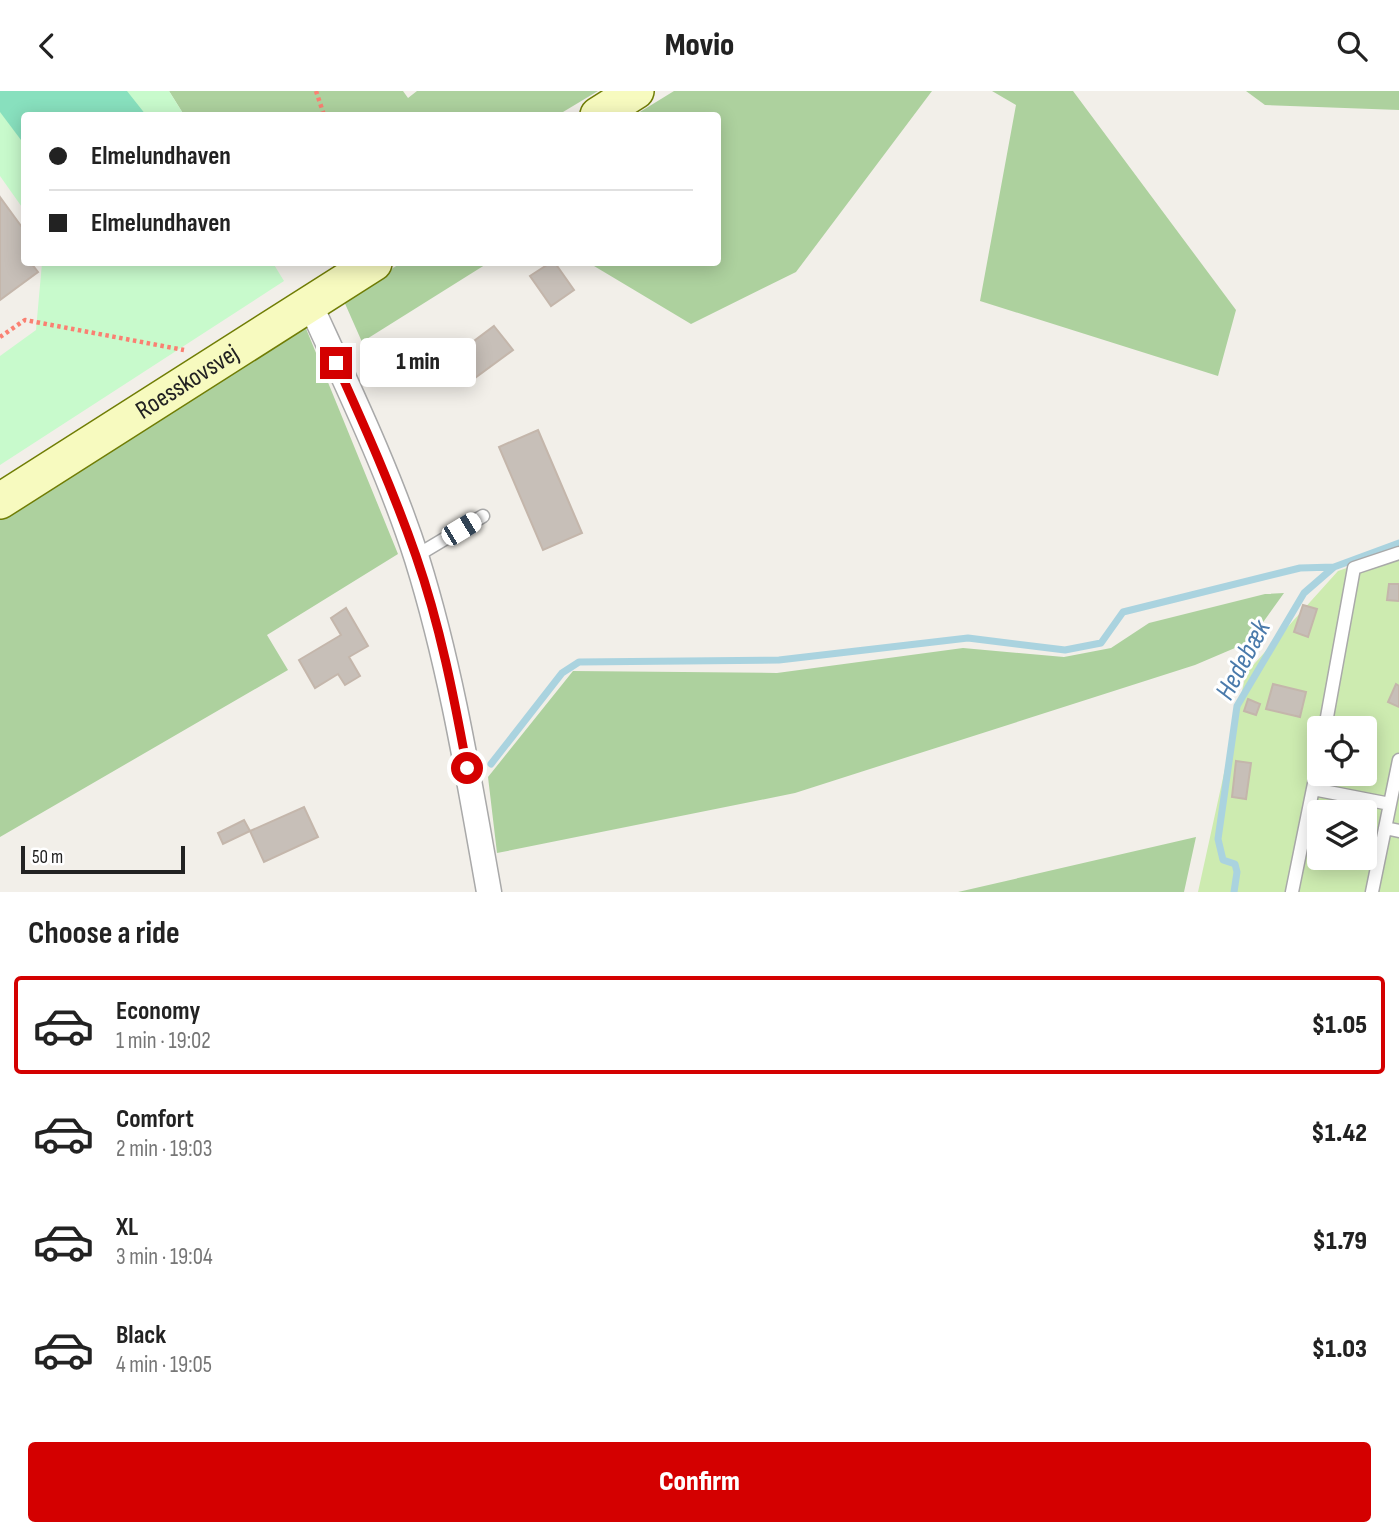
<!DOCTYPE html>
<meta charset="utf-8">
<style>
body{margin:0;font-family:"Sofia Sans Condensed",sans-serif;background:#f6f6f6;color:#222;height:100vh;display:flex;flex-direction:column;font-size:26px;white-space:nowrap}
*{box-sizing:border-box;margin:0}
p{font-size:23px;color:#767676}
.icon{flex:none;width:38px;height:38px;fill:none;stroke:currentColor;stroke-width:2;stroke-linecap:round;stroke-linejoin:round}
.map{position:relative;height:801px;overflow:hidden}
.details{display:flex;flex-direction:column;background:#fff;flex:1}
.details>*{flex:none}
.top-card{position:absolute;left:21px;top:21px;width:700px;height:154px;border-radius:7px;box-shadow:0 4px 18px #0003;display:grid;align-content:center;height:154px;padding:0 28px;background:#fff}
.tools{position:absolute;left:1307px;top:625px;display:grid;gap:14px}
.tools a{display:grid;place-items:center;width:70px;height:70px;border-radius:7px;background:#fff;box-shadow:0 4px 18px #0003;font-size:35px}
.scale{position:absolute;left:21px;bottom:18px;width:164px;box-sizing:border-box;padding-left:7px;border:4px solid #222;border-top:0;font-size:19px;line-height:24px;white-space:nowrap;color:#222;-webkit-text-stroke:5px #fff;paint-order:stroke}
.end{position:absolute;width:32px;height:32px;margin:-16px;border:9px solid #d40000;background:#fff;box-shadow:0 0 0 4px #fff}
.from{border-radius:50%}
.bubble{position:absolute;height:49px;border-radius:7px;background:#fff;box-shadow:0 4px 18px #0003;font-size:23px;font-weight:800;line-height:49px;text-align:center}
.car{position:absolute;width:21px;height:42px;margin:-21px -10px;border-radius:9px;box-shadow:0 0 5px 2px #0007;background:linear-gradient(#fff 24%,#345 0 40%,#fff 0 76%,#345 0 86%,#fff 0)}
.top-card b{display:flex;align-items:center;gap:24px;height:66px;font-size:26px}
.top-card b+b{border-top:2px solid #e0e0e0}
.top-card i{width:18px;height:18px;background:#222}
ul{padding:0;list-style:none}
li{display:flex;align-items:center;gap:21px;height:98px;margin:0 14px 10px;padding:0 14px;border:4px solid transparent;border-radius:7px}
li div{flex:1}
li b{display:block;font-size:26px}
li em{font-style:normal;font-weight:800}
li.current{border-color:#d40000}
li>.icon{width:63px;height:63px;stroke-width:1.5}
h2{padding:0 28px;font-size:32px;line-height:84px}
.button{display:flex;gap:14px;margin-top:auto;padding:14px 28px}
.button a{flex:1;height:80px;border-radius:7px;background:#d40000;color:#fff;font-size:28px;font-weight:800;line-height:80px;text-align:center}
header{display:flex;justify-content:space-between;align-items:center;height:91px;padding:0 28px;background:#fff;font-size:32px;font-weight:800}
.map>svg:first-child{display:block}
</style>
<header><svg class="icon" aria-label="back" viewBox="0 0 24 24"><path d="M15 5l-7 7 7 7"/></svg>Movio<svg class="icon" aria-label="search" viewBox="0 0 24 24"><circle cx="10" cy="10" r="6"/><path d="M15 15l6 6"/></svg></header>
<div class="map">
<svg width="1399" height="801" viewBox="0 0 1399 801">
<rect width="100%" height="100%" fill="#f2efe9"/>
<!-- grass -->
<path fill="#cdebb0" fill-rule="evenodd" d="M 1399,459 L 1399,801 L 1198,801 L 1246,582 L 1338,480 ZM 1320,637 L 1365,637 L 1365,682 L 1320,682 ZM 1320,721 L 1365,721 L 1365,766 L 1320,766 Z"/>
<!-- forest -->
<path fill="#add19e" d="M 169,0 L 403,0 L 408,7 L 417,0 L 598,0 L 558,24 L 184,24 Z
M 674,0 L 932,0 L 796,181 L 691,233 L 589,172 L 718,172 L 718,24 L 635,24 Z
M 992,0 L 1073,0 L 1236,219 L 1218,285 L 980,210 L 1016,14 Z
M 1246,0 L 1399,0 L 1399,19 L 1265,14 Z
M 401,172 L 488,172 L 362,251 L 343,208 Z
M 305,235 L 398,463 L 267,544 L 288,579 L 0,746 L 0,425 Z
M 1284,502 L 1249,551 L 1195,574 L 795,702 L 497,762 L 488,686 L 573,580 L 777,582 L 963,557 L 1064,566 L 1111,557 L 1149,532 L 1265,503 Z
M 1196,746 L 1184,801 L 958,801 Z"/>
<!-- park -->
<path fill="#c8facc" d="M 0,0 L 169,0 L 184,24 L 24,24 L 24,119 L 0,85 Z
M 42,172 L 273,172 L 284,190 L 0,374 L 0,265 L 36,239 Z"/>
<!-- pitch -->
<path fill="#88e0be" d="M 0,0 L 127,0 L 146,24 L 24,24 L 24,53 L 0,21 Z"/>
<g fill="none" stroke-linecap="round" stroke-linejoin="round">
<!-- stream -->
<path stroke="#aad3df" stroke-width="7" d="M 491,673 L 562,582 L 579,571 L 779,569 L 968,547 L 1065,559 L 1101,552 L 1123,521 L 1300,477 L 1334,476
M 1234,801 L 1237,781 L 1235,773 L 1223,769 L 1218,748 L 1237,615 L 1304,502 L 1334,476 L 1399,452"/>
</g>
<!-- building -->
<path fill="#c7bfb8" stroke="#c4b6ab" stroke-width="2" d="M 0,106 L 24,139 L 24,172 L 31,172 L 38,181 L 0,209 Z
M 550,172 L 555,172 L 574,199 L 551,215 L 530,185 Z
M 494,235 L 513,259 L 468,292 L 450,268 Z
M 538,339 L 582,442 L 543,459 L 499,356 Z
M 1389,493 L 1399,493 L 1399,510 L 1387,509 Z
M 1303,514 L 1317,518 L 1308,546 L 1294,541 Z
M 346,517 L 368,555 L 349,566 L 360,585 L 345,594 L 338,583 L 315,597 L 299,569 L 341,544 L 331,527 Z
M 1273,593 L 1306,601 L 1300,626 L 1266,618 Z
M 1396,593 L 1399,595 L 1399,616 L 1388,611 Z
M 1248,608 L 1260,613 L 1256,624 L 1244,620 Z
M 1236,670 L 1251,672 L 1246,708 L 1232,706 Z
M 304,716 L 318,746 L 264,771 L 250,740 Z
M 244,729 L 250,740 L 223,753 L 218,742 Z
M 1365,746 L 1372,747 L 1368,770 L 1349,766 L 1365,766 Z"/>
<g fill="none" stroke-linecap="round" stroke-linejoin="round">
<!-- lane casing -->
<g stroke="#a9a9a9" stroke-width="15">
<path id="lane" d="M 416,465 L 483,425
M 1325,637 L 1354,477 L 1399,462
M 1313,698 L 1390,713
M 1385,737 L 1399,740
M 1292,801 L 1320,663
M 1372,801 L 1399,669"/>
</g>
<!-- street casing -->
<g stroke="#a9a9a9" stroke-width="27">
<path id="street" d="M 310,213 C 348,296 389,381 417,468 C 451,577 469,689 489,801"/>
</g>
<!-- secondary casing -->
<g stroke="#707d05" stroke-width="38">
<g id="secondary">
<path d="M 598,24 L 636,0"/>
<path id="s1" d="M 0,410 L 374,172"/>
</g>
</g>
<!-- path -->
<path stroke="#fa8072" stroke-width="4.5" stroke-dasharray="3.5 3.5" stroke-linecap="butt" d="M 316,0 L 324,24
M 0,246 L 25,229 L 184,259"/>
<!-- lane -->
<use href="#lane" stroke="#fff" stroke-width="12"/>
<!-- street -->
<use href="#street" stroke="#fff" stroke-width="24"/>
<!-- secondary -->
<use href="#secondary" stroke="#f7fabf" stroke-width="35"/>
</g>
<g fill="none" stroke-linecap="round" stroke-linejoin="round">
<!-- route -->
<path stroke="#d40000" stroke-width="9" d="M 336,272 C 365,336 393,399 416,465 C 440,534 454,606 467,677"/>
</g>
<g text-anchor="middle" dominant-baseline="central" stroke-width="6" stroke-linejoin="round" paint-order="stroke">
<!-- street labels -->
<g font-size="26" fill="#222" stroke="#fff">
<text stroke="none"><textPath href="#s1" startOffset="222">Roesskovsvej</textPath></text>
</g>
<!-- water labels -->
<g font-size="28" font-style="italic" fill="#4a7aab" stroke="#fff">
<text transform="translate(1243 569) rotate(-62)">Hedebæk</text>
</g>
</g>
</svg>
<div class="tools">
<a><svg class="icon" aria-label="locate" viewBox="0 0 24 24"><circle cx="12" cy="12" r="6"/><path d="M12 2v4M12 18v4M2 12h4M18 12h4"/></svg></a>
<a><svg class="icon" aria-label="layers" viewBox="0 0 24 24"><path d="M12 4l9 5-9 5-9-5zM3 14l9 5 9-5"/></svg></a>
</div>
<div class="scale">50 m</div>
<i class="end from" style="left:467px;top:677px"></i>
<i class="end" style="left:336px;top:272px"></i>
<div class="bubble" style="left:360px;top:247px;width:116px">1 min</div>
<i class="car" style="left:461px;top:438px;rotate:59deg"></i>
<div class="top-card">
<b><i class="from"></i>Elmelundhaven</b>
<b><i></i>Elmelundhaven</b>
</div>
</div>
<section class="details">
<h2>Choose a ride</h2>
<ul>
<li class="current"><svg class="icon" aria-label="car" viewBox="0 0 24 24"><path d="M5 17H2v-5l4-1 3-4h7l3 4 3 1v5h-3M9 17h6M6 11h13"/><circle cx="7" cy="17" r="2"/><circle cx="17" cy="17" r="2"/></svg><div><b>Economy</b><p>1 min · 19:02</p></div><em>$1.05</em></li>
<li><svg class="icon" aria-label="car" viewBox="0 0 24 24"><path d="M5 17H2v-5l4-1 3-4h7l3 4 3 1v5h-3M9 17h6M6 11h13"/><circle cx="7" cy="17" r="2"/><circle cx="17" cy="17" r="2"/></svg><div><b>Comfort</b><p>2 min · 19:03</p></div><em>$1.42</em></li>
<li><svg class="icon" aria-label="car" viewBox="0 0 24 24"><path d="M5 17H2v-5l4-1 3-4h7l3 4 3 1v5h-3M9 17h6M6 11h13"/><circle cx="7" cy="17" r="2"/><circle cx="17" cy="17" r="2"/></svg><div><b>XL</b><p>3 min · 19:04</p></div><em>$1.79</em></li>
<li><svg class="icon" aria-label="car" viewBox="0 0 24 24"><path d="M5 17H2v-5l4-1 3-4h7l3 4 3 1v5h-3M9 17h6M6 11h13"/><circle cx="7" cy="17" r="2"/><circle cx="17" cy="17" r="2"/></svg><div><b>Black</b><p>4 min · 19:05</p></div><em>$1.03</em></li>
</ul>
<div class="button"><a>Confirm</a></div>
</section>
